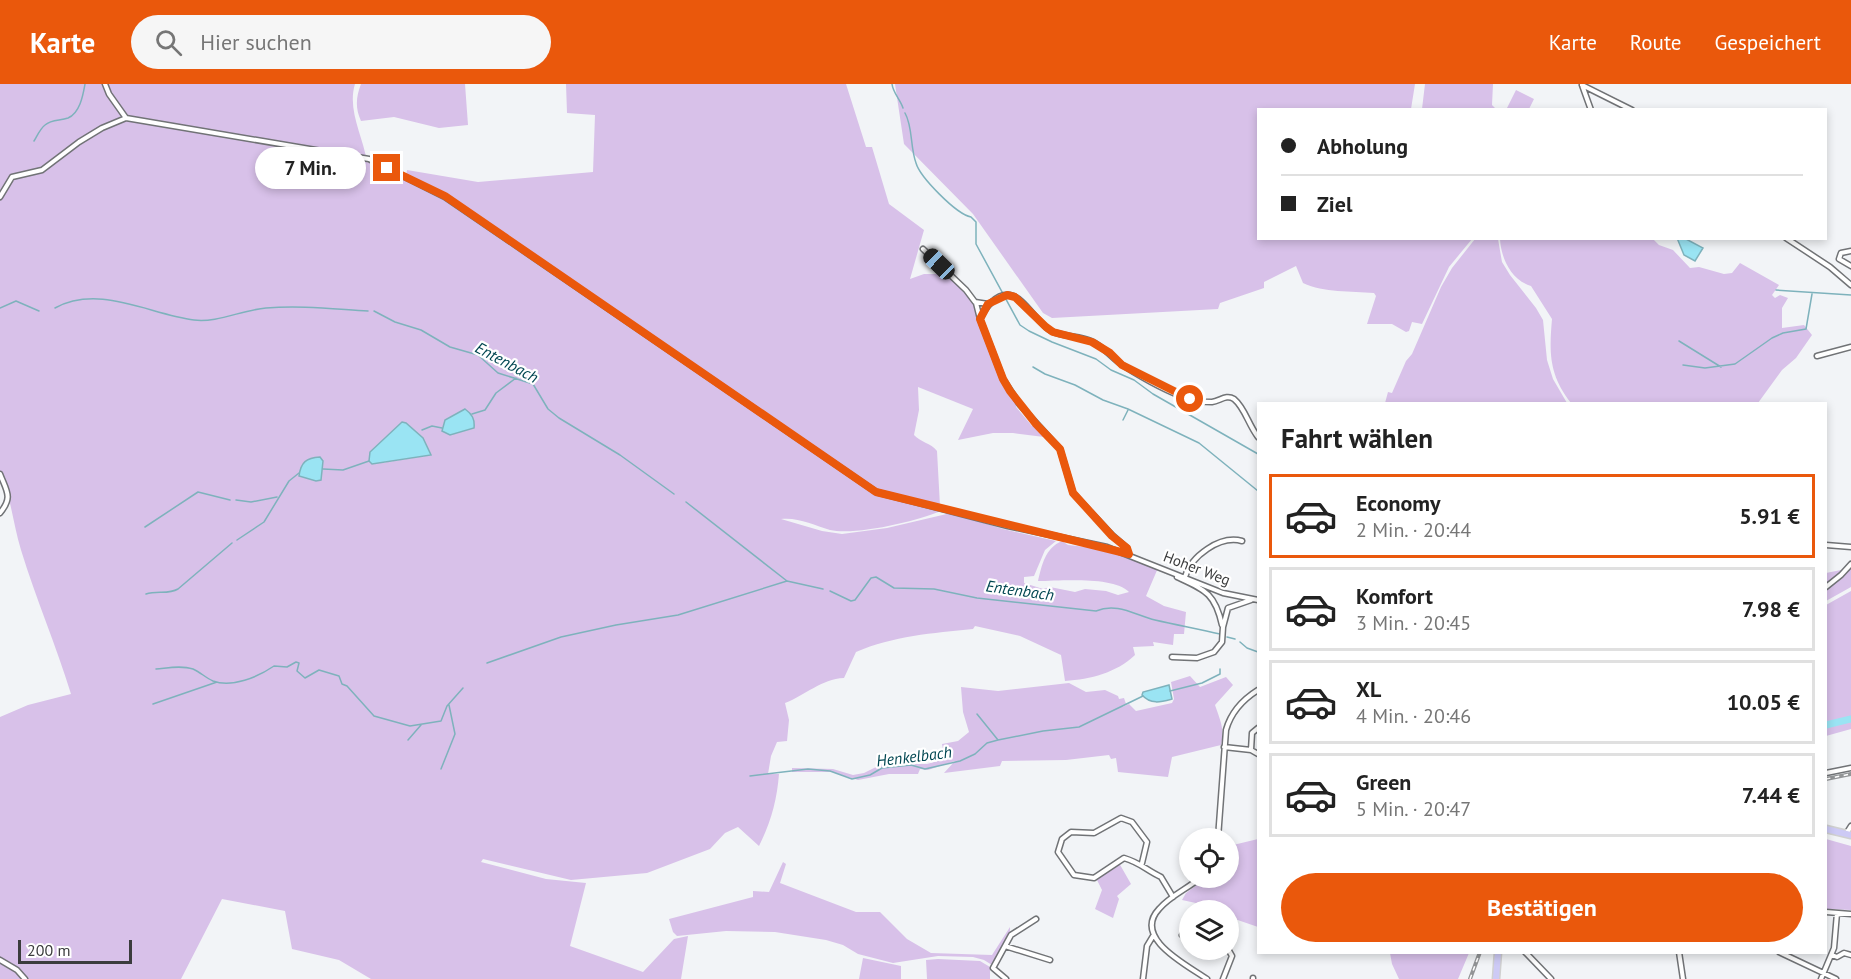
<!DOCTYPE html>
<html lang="de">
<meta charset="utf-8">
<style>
body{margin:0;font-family:"PT Sans",sans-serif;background:#f6f6f6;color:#222;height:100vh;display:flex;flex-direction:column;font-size:22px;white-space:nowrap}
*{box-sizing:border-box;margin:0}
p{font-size:20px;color:#767676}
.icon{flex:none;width:33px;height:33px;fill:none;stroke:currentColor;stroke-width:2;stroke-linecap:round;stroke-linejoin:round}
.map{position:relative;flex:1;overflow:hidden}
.details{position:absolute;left:1257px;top:318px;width:570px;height:552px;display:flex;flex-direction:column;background:#fff;border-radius:0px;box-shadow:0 3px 9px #0003}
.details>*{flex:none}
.banner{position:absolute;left:1257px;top:24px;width:570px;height:132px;border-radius:0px;box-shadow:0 3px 9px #0003;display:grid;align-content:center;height:132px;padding:0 24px;background:#fff}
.controls{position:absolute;left:1179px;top:744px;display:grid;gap:12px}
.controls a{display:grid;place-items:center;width:60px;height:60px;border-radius:50%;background:#fff;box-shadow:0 3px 9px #0003;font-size:30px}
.scale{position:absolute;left:18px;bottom:15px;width:114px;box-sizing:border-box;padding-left:6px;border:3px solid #3b3c3d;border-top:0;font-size:16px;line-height:21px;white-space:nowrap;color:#3b3c3d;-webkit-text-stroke:4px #fff;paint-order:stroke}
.end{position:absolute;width:27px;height:27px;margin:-14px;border:8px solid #ea580c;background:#fff;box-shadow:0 0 0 3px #fff}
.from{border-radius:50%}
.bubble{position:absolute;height:42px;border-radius:21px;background:#fff;box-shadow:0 3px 9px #0003;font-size:20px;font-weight:600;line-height:42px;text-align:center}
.car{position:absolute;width:18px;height:36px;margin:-18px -9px;border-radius:8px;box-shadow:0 0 4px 2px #0007;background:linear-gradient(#222 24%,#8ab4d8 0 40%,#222 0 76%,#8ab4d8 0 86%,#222 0)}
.banner b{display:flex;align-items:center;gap:21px;height:57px;font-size:22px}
.banner b+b{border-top:2px solid #e0e0e0}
.banner i{width:15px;height:15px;background:#222}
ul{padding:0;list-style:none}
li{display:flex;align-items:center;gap:18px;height:84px;margin:0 12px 9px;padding:0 12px;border:3px solid #e0e0e0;border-radius:0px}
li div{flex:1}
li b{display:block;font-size:22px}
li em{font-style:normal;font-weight:600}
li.on{border-color:#ea580c}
li>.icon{width:54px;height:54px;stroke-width:1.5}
h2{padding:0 24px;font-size:27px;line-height:72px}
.action{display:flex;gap:12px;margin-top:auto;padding:12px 24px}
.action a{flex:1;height:69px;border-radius:36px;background:#ea580c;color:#fff;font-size:24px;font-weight:600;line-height:69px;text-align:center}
header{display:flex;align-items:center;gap:36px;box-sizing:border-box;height:84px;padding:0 30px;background:#ea580c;color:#fff}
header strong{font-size:28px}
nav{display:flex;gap:33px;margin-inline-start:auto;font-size:21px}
.search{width:420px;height:54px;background:#f6f6f6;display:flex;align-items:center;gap:15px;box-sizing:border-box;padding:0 21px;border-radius:33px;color:#767676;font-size:22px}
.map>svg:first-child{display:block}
</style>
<header>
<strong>Karte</strong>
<div class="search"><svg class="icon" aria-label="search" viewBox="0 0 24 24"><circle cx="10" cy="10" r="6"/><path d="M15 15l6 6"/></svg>Hier suchen</div>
<nav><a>Karte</a><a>Route</a><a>Gespeichert</a></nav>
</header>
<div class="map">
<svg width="1851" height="895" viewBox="0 0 1851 895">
<rect width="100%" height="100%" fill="#f2f4f7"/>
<!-- green -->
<path fill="#d8c1e9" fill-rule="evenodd" d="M 0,0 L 355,0 C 347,26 363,52 367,78 L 406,92 L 407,86 L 478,98 L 593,88 L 595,31 L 567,29 L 566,0 L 846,0 L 866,63 L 872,63 L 889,120 L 924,146 L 910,195 L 924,190 L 946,190 L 973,218 L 1002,295 L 1016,319 L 1016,323 L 1032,342 L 1039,343 L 1052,356 L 1047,357 L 1044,353 L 1013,349 L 993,349 L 958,356 L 973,325 L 918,303 L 919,326 L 914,351 C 920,358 931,359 937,367 L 940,422 L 866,402 L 866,405 L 941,427 C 917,437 855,452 830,446 C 814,441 798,433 781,435 L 822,447 L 842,450 L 887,444 L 951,429 L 1003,445 L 1056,457 L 1045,466 L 1034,492 L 1024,493 L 1024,499 L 1043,505 L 1050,503 L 1075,508 L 1085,505 L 1106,507 L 1118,511 L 1129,508 C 1114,492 1060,497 1038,497 C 1042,481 1045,464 1062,457 L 1068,461 L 1103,465 L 1158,484 L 1146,512 L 1164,522 L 1186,528 L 1184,550 L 1174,550 L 1173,561 L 1153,558 L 1154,562 L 1133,563 L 1135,571 C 1116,589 1091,595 1065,597 L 1061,571 L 1020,552 L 975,542 L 973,545 C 933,549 893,552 856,568 L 844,594 C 821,595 806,611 785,619 L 789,636 L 787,657 L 777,658 L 771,672 L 768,690 L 779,690 C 777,716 771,738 759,762 L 738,743 L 725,749 L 710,765 L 647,789 L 571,796 L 483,775 L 481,778 L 546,795 L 586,799 L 570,862 L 643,888 L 674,855 L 688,852 L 681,895 L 371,895 L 339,876 L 292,865 L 285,827 L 222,815 L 181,895 L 0,895 L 0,633 L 28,621 L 71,610 C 56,561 36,515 21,466 C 13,440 11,413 0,387 ZM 465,325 L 474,344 L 450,351 L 448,334 ZM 402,338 L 406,339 L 423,354 L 431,371 L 381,379 L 385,355 Z
M 361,0 L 465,0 L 468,41 L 439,44 L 394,33 L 361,37 C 355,24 356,13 361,0 Z
M 895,0 L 1415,0 L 1411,25 L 1258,26 L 1258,154 L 1472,155 L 1449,183 L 1422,240 L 1412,238 L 1409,247 L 1406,248 L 1392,240 L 1367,240 L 1376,212 L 1374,209 C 1351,207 1324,209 1303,199 L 1296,182 L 1264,198 L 1264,204 L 1220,219 L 1218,225 L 1052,234 L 1043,229 L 973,130 L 904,60 Z
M 1425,0 L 1493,0 L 1492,21 L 1496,25 L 1422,25 Z
M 1516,6 L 1534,15 L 1529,25 L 1507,24 Z
M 1475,155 L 1498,155 L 1502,178 L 1510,191 L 1536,224 L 1543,236 L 1547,276 L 1553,295 L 1567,319 L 1385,319 L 1388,308 L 1392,309 L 1406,277 L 1412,270 L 1441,203 L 1452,184 Z
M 1500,155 L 1653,155 L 1659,161 L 1673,166 L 1690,184 L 1699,183 L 1724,190 L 1732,189 L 1740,179 L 1779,201 L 1772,211 L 1775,214 L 1780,211 L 1788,214 L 1782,224 L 1782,244 L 1804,241 L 1812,251 L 1796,274 L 1782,286 L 1758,319 L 1571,319 C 1549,291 1549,269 1552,235 L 1531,202 C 1511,196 1501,174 1500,155 Z
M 1851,484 L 1851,503 L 1826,517 L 1826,489 Z
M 1851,507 L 1851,645 L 1826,652 L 1826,521 Z
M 1190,592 L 1200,603 L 1226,593 L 1233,601 L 1215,621 C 1220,636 1225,645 1221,661 L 1172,673 L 1168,693 L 1118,688 L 1116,674 L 1111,675 L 1109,671 L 1066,676 L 1002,677 L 1000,682 L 944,689 L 955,677 L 928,686 L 920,685 L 918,690 L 889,690 L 858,696 L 832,688 L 792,688 L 792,684 L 833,685 L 853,691 L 864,689 L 882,680 L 927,680 L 945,675 L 942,660 L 958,657 L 969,648 L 963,628 L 961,603 L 998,607 L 1069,599 L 1086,608 L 1105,606 L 1118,612 L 1119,615 L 1124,614 L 1126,620 L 1122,623 L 1129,620 L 1136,627 L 1172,619 L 1174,615 L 1171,598 Z
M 1258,755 L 1258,843 L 1229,833 L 1228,826 L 1182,816 L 1186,809 L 1206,794 L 1228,794 L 1229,762 Z
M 1826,755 L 1851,762 L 1851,826 L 1826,825 Z
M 783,778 L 786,780 L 780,799 L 856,828 L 880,828 L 907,855 L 931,869 L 992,871 L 1010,843 L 1010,850 L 992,881 L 984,876 L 973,873 L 938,872 L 893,879 L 858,870 L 843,861 L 826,856 L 775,848 L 726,847 L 677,852 L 673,848 L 669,835 L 753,813 L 753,807 L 769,808 Z
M 1119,779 L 1131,800 L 1117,812 L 1119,815 L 1113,834 L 1095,825 L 1102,806 L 1096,794 Z
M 1390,869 L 1390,868 L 1469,869 L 1458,895 L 1399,895 L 1392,880 Z
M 863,874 L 901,882 L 901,895 L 859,895 Z
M 938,875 L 980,877 L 990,883 L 990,895 L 927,895 L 926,876 Z"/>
<!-- water -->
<path fill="#9ae4f3" stroke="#7eb2bc" stroke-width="1.5" d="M 1677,154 L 1686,155 L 1703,164 L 1695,177 L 1684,171 Z
M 465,325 C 472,330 475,335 474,344 L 450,351 L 442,347 L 445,336 Z
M 402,338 L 406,339 L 423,354 L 431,371 L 372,380 L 369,377 L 370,368 Z
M 320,373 L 323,377 L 321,396 L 316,397 L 299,392 C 301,378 306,374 320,373 Z
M 1169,601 L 1172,615 C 1161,618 1151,621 1142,611 L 1143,608 Z"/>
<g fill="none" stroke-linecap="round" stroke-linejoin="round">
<!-- stream -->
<path stroke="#7eb2bc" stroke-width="1.5" d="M 892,0 C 893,9 900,15 903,24
M 905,29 C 913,43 910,63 916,79 C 920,93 956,130 971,133 L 976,138 L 976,160 L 1020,241 L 1029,247 L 1052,258 L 1096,275 L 1111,286 L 1134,296 L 1153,310 L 1258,370
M 34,57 C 37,52 40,45 45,41 C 52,35 60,37 68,34 C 80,29 83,11 85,0
M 1776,206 L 1851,211
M 0,224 L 16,217 L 39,227
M 55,224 C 99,200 149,230 194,236 C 217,239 242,226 266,224 C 300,221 334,225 368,227
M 374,227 L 395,238 L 421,246 L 450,263 L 478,271 L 498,289 L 533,300 L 548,325 L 559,334 L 620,371 L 674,410
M 1679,257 L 1721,283
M 1683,281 L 1705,284 L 1735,280 L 1772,254 L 1783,249 L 1806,245 L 1812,210
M 1033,283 L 1045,290 L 1075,301 L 1103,316 L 1128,325 L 1199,359 L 1258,407
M 472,330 L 485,326 L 496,309 L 516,294
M 1123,336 L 1128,326
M 422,346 L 432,342 L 442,344
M 323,385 L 343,386 L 369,377
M 236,416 L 251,418 L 277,413
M 686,418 L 787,497 L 823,505
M 145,443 L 198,408 L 230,416
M 237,456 L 264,438 L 289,397 L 299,389
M 830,507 L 851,517 L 855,516 L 871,494 L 876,493 L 894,504 L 934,505 L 977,514 L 1096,527 C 1117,518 1135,531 1155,536 C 1177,541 1198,545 1220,550
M 146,510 C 157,506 168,511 178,505 L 232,459
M 1227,553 L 1235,555
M 1240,558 L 1247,564 L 1258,568
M 487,579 L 561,553 L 616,541 L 678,531 L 787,497
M 156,585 C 168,584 181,581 193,585 C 200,588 206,594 213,597 C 232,604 258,593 274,582 L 287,583 L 296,578 L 299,579 L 297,587 L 305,594 L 319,586 L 339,592 L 342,600 L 347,602 L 374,632 L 410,642 L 441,637 L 447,622 L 463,604
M 1170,607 L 1202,599 L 1220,590 L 1220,585
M 153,620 L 217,598
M 977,630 L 998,656
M 408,656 L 421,641
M 441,685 L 455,650 L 449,621
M 750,692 L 808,685 L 830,687 L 852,695 L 870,691 L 882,684 L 911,681 L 925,685 L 960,677 L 975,670 L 987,659 L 998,656 L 1043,647 L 1079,643 L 1143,612"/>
<!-- river -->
<path stroke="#9ae4f3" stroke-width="7" d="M 1826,641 L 1851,635"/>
<!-- street casing -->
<g stroke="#717376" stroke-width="7">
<path id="street" d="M 1582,1 L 1632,26
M 1582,1 L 1591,26
M 126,34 L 369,75 L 445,113 L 876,408 L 1008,442 L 1107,463 L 1223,509 L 1258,516
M 0,113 L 12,93 L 42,86 L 79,58 L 102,44 L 126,34 L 109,10 L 105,0
M 1786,154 L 1830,183 L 1851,201
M 923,165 L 966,206 L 975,218 L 988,220
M 1851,167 L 1841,169 L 1839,175 L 1851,182
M 976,219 L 980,235
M 1817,272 L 1851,263
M 0,390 C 7,408 13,413 0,429
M 1826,461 L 1851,463
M 1128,469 L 1127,464 L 1112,451 L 1073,409 L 1060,365 L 1020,321 L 1003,295 L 980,235 C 985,224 996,209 1010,211 C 1024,213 1038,240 1051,247 C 1064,253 1079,252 1091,257 C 1105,263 1112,275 1124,282 C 1143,294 1168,308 1189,315 C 1195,317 1206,318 1212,318 C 1220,317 1226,310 1234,315 C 1245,324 1248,340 1258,353
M 1177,493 C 1205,506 1215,509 1222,541
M 1185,493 C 1191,472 1220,451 1242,457
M 1826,503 L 1841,491 L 1851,480
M 1172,573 L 1197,574 L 1214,568 L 1222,558 L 1223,543 L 1228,524 L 1251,516
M 1224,663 L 1251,666 L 1258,670
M 1251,666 L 1252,649 L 1258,644
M 1826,689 L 1851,684
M 1846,750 L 1851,742
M 1218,754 L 1226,646 C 1231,628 1242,616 1258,606
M 1142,779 L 1147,758 L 1132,738 L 1121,734 L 1094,749 L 1071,748 L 1062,755 L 1058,768 L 1074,791 L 1094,794 L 1124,774 C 1141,779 1146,786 1161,793 L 1173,813
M 1200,794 C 1187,805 1170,812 1159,825 C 1132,854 1187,881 1207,895
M 1826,828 L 1851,830
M 1182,851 L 1190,840
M 1005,862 L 1050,876
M 1525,868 L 1551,895
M 1679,868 L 1683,895
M 1779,868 L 1836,895
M 1832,871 L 1837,873 L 1844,869 L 1851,871
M 0,876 L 17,886 L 25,895
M 1006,895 L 993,884 L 1011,851 L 1036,835
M 1143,895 L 1147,862 L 1153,852
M 1223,895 L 1232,872 L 1228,865
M 1253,895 L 1253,894
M 1821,895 L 1834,864 L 1837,829"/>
</g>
<!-- primary casing -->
<g stroke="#d0d0d0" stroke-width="9">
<path id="primary" d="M 1826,745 L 1851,751
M 1496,895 L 1498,868"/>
</g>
<!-- street -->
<use href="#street" stroke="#fff" stroke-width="4"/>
<!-- primary -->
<use href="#primary" stroke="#cdcaf5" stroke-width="6"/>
<!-- rail casing -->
<g stroke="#929496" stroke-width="4">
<path id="rail" d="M 1826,695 L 1851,690
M 1470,895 L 1480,868"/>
</g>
<!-- rail -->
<use href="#rail" stroke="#fff" stroke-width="1.5" stroke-dasharray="4.5" stroke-linecap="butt"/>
</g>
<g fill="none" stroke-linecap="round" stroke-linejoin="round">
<!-- route -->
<path stroke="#ea580c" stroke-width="8" d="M 387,84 L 445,112 L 876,408 L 1129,470 L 1127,464 L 1112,452 L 1073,409 L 1060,365 L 1036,340 L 1010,307 L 1003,295 L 980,235 L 988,220 L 1007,211 L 1015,213 L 1046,243 L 1053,248 L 1092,258 L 1110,269 L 1122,281 L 1190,315"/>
</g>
<g text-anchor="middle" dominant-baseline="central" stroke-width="4.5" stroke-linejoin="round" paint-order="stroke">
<!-- street labels -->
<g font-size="15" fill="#3b3c3d" stroke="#fff">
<text transform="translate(1197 484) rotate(21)">Hoher Weg</text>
</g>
<!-- water labels -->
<g font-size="16" font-style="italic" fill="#004651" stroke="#fff">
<text transform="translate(507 278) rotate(28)">Entenbach</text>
<text transform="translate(1020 506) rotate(8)">Entenbach</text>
<text transform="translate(914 672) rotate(-7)">Henkelbach</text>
</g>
</g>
</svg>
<div class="controls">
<a><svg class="icon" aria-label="locate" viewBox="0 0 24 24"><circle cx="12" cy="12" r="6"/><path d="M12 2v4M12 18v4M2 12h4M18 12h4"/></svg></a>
<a><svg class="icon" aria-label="layers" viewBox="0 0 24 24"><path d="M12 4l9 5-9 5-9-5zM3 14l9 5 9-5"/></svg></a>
</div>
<div class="scale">200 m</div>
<i class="end from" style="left:1190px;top:315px"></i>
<i class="end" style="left:387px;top:84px"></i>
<div class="bubble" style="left:255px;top:63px;width:111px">7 Min.</div>
<i class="car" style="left:939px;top:180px;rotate:314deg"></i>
<div class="banner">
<b><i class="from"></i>Abholung</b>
<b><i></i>Ziel</b>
</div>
<section class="details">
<h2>Fahrt wählen</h2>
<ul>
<li class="on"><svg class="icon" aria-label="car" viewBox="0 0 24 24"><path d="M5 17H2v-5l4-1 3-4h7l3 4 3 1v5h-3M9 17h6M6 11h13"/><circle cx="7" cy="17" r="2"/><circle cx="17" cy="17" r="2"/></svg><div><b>Economy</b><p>2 Min. · 20:44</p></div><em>5.91 €</em></li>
<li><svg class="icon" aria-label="car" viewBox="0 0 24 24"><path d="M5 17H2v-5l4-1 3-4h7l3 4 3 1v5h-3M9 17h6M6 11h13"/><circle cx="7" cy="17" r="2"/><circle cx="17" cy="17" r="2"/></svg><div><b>Komfort</b><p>3 Min. · 20:45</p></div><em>7.98 €</em></li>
<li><svg class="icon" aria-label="car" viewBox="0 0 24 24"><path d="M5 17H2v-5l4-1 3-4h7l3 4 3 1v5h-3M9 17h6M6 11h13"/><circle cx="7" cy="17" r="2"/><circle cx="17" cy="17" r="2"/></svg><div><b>XL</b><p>4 Min. · 20:46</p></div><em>10.05 €</em></li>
<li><svg class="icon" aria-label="car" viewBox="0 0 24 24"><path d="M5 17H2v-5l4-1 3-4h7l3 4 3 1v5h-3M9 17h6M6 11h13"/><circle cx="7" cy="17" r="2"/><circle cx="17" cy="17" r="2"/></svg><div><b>Green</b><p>5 Min. · 20:47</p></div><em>7.44 €</em></li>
</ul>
<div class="action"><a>Bestätigen</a></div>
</section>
</div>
